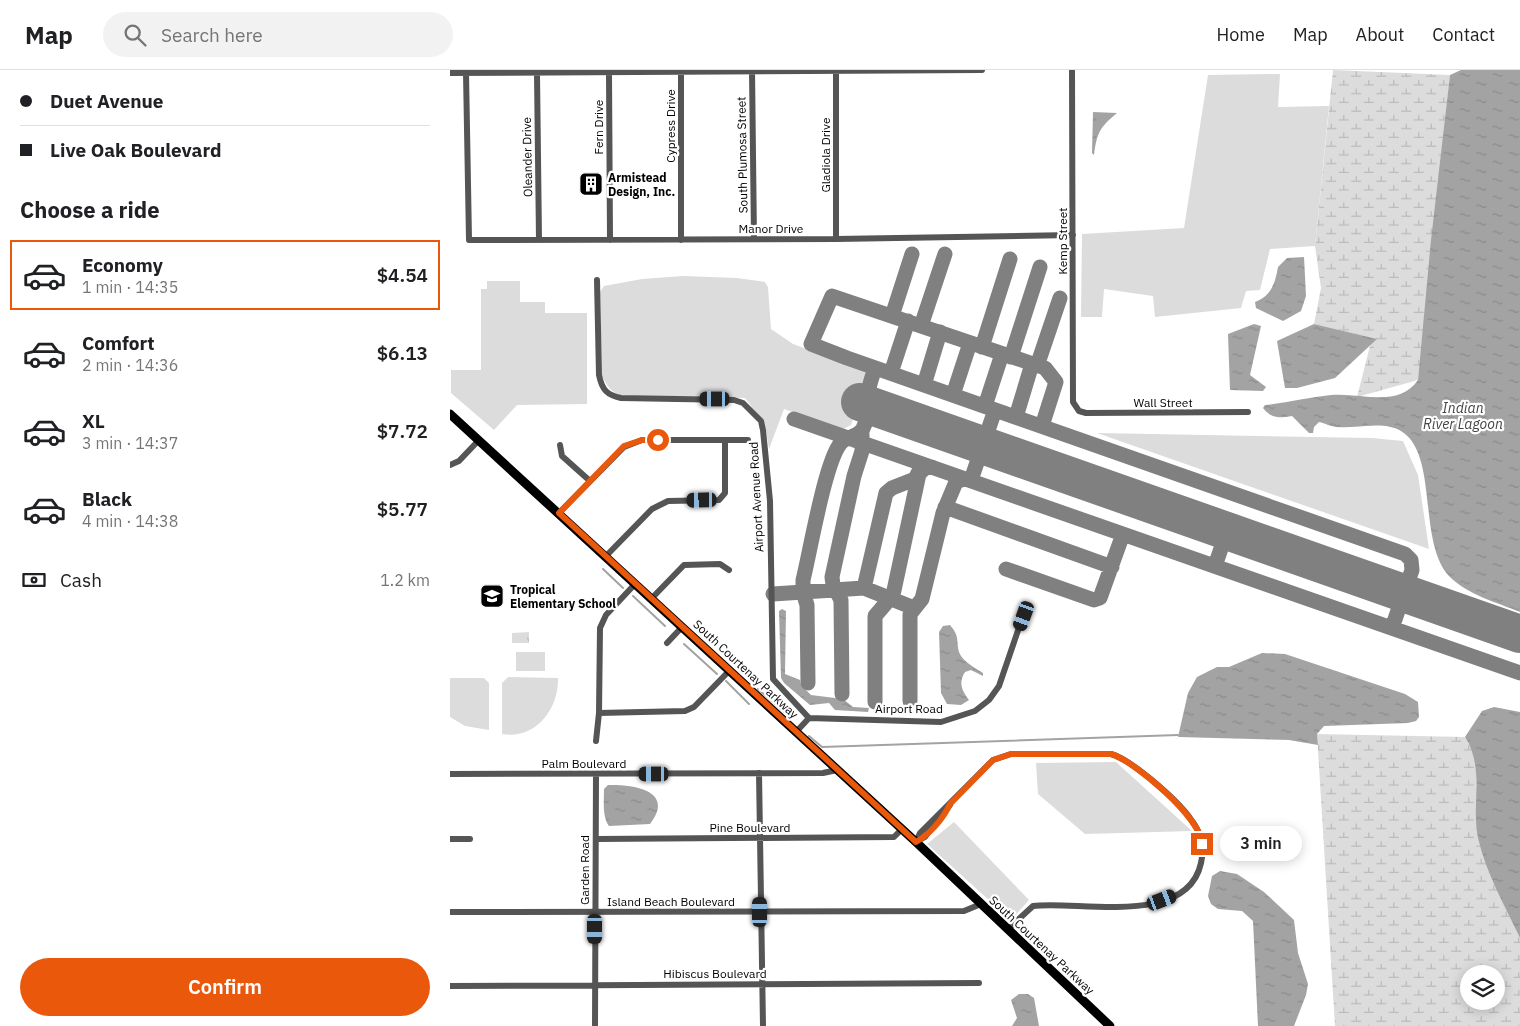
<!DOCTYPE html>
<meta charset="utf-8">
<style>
body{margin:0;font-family:"IBM Plex Sans",sans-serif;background:#f2f2f2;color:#202124;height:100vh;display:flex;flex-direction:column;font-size:19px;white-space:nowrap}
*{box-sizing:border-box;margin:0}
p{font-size:16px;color:#757577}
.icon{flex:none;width:28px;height:28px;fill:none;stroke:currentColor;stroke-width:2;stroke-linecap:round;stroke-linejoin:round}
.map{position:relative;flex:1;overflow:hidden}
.panel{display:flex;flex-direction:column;background:#fff;width:450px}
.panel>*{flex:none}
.top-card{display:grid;align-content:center;height:110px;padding:0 20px;background:#fff}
.tools{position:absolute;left:1010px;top:895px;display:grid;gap:10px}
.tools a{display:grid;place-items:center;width:45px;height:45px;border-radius:50%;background:#fff;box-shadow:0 2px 12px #0003;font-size:25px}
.end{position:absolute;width:22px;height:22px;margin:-11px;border:6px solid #ea580c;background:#fff;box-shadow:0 0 0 2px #fff}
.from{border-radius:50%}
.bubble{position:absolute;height:35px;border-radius:18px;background:#fff;box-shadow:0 2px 12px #0003;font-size:16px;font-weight:600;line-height:35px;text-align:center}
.car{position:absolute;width:15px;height:30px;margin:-15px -8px;border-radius:6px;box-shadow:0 0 4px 1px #0007;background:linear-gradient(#222 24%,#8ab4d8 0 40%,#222 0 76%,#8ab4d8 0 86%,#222 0)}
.top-card b{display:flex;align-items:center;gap:18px;height:48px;font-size:19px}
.top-card b+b{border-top:1px solid #e0e0e0}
.top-card i{width:12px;height:12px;background:#202124}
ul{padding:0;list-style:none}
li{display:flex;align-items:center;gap:15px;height:70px;margin:0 10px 8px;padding:0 10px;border:2px solid transparent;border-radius:0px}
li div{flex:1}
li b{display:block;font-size:19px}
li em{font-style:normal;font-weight:600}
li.active{border-color:#ea580c}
li>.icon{width:45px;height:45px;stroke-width:1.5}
h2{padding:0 20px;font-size:22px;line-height:60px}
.pay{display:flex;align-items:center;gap:12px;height:55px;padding:0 20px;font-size:19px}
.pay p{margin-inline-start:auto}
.button{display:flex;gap:10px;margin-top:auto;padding:10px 20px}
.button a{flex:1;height:58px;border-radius:30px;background:#ea580c;color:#fff;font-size:20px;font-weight:600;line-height:58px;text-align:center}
header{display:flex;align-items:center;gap:30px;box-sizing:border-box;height:70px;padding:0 25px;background:#fff;border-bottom:1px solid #e0e0e0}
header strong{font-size:24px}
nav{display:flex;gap:28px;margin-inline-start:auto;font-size:18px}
.search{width:350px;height:45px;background:#f2f2f2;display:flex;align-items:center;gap:12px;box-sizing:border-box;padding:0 18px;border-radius:28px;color:#757577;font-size:19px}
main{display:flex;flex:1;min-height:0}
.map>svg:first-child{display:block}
</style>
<header>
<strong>Map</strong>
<div class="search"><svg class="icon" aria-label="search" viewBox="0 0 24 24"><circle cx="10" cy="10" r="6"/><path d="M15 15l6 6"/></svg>Search here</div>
<nav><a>Home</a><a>Map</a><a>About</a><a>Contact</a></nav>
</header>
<main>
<section class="panel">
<div class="top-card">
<b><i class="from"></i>Duet Avenue</b>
<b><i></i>Live Oak Boulevard</b>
</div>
<h2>Choose a ride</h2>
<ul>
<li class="active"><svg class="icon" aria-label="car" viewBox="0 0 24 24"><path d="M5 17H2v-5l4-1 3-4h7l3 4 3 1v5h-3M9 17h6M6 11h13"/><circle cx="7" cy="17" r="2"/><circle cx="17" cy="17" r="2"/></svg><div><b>Economy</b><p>1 min · 14:35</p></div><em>$4.54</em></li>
<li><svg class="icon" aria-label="car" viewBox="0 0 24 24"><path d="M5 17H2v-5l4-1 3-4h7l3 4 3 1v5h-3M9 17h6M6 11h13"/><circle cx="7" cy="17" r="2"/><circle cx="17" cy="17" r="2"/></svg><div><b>Comfort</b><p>2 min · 14:36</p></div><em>$6.13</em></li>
<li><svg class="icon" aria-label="car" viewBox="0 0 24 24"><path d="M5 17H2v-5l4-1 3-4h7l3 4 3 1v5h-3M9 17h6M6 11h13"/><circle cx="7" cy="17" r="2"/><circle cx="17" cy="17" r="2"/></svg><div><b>XL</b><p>3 min · 14:37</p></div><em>$7.72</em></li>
<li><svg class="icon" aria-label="car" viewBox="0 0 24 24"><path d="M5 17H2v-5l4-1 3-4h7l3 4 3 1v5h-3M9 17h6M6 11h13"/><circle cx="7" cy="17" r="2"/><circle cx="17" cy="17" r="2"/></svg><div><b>Black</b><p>4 min · 14:38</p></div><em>$5.77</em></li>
</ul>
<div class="pay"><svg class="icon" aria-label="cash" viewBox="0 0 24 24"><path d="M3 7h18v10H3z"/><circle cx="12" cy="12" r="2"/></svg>Cash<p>1.2 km</p></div>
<div class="button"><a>Confirm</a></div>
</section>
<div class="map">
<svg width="1070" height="956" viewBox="0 0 1070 956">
<defs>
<pattern id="wetland-marsh" width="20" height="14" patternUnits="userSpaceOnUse" patternTransform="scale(1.25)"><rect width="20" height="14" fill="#dcdcdc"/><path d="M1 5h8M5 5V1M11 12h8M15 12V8" fill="none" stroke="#bbb"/></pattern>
<pattern id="park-tufts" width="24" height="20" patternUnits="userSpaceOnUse" patternTransform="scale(1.25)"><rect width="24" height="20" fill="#dcdcdc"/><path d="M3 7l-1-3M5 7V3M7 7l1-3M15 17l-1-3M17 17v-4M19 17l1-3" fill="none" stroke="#bbb"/></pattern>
<pattern id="water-ripples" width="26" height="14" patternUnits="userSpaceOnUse" patternTransform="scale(1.25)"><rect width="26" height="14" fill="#a3a3a3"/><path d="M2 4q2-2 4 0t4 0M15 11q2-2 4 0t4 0" fill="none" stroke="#8b8b8b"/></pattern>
</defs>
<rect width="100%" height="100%" fill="#fff"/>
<!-- grass -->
<path fill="#dcdcdc" d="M 830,4 L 828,37 L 879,36 L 865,176 L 820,179 L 810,220 L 796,221 L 791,238 L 705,247 L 703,226 L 654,219 L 652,247 L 631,247 L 632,164 L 734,158 L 758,5 Z
M 233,206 L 287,208 L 315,212 L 318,217 L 321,259 L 343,274 L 414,300 L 417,308 L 401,355 L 391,360 L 334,339 L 319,379 L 315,354 L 295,328 L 168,325 L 160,319 L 152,307 L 150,222 L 154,216 L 192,209 Z
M 37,211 L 70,211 L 70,232 L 95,232 L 95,243 L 137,243 L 137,334 L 67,335 L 44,360 L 1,323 L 1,300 L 31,300 L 31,219 L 37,219 Z
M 647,363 L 922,368 L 953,371 L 968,405 L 979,479 Z
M 66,582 L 95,582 L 95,601 L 66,601 Z
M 58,607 L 108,608 C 109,638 86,670 52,664 L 52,613 Z
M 0,608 L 34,608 L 39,613 L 39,660 L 15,656 L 0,647 Z
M 666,692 L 742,761 L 635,764 L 588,724 L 586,693 Z
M 504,752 L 579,830 L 561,850 L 477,774 Z"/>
<!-- wetland -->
<path fill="url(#wetland-marsh)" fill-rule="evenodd" d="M 883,0 L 1000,5 L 968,310 L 907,327 L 922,268 L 864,254 L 871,218 L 865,176 Z
M 867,664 L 1015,667 L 1026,688 L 1026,740 L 1044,812 L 1070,868 L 1070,956 L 885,956 ZM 1019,904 L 1046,904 L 1046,931 L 1019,931 Z"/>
<!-- park -->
<path fill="url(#park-tufts)" d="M 79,562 L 79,573 L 62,573 L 62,563 Z"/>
<!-- water -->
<path fill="url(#water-ripples)" d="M 1011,0 L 1070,0 L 1070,542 C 1048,533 1016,524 999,506 C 967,471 989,384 951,361 C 933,350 906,359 887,357 C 881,357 875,353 869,352 L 864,357 L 863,363 L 859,363 L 842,346 C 828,348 822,349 813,338 L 815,335 C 837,333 859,327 881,325 C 911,322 948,339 968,310 L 981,170 L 1000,5 Z
M 643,42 L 667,43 C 649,58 647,63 644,85 L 642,83 Z
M 854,187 L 856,226 L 851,241 L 833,251 L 806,238 L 805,232 C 821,226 825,214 828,197 L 837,188 Z
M 804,254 L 811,256 L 800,305 L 816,317 L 813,321 L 780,320 L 778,264 Z
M 864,254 L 927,269 L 885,308 L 847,318 L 835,318 L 827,271 Z
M 332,539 L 336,541 L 335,604 L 350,610 L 351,615 L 361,625 L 393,629 L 403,637 L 419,638 L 418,642 L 385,640 L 379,633 L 360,635 L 334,613 L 331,608 L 329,541 Z
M 500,555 C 510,567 506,569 509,582 C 512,591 525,598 533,603 L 533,606 L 521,600 L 515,602 C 508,613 512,621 519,630 L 511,635 L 497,634 L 491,623 L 489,562 L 493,556 Z
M 812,583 L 835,584 L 955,624 L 968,632 L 969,647 L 966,651 L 958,653 L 874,656 L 867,664 L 868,675 L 839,670 L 728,667 L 738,623 L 747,607 L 767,597 L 779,597 Z
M 1044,637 L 1070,642 L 1070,868 C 1055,836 1036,803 1028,768 C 1021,733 1035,698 1015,667 L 1032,641 Z
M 158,715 C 182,714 226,720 200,754 L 159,756 C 152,746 154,731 154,719 Z
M 770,801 L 787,804 L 814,822 L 844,850 L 848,883 L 858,914 L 856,925 L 844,956 L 808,956 L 803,851 L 792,841 L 768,839 L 761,834 L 758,826 L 762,806 Z
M 569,924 L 578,924 L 584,928 L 589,956 L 562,956 L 567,948 L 561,930 Z"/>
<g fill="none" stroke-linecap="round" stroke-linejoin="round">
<!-- stream -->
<path stroke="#a3a3a3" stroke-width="2" d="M 153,499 L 173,518
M 183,526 L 215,556
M 234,574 L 267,604
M 276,611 L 299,634
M 308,619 L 341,648
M 359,666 L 372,677 L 728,665"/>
<!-- taxiway -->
<path stroke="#808080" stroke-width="15" d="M 442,246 L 462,184
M 471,256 L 495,184
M 532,277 L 560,189
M 561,287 L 590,197
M 587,296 L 610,228
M 441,303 L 458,251
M 474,315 L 490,262
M 503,325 L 520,273
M 535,336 L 552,284
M 566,347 L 582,294
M 344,349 L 1070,603
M 592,356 L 606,312 L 595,298 L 382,226 L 361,274 L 397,288 L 955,484 L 961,490 L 962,500 L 942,558
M 409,370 C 413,357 417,343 432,340 C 412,328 419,317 425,298
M 495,437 L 662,497
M 765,496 L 777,461
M 556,499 L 644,530 L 650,528 L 673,464
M 414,518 L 436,423 L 442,418 L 465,409 L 469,401
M 323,524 L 414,518 L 464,538
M 358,613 L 357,535 L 353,522 L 353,510 C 360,482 375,393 390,374 C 396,366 406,368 412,360
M 392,624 L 391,530 L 383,515 L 382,507 L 404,406 L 412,381 L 412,364
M 460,631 L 460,544 L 472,529 L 493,443 L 506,412 L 513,409 L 521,410 L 545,340
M 425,632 L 425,546 L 443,525 L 469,404 L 475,398 L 482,397"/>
<!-- runway -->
<path stroke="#808080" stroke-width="38" d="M 410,332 L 1070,564"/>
<!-- minor -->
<path stroke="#555" stroke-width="6" d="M 302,0 L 304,169
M 622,0 L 623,332 L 629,341 L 636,343 L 798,342
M 386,1 L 386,169
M 0,3 L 532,0
M 16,3 L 19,170 L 386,169 L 623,165
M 231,3 L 231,170
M 87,4 L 89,170
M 159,4 L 160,170
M 147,210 L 149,305 C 152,320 157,325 171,328 L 284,330 L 293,333 L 311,351 L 313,360 L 320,431 L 323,609 L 359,648
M 110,375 L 112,386 L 140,411
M 0,395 L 9,391 L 29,370
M 109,443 L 174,377 L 192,370 L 298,370
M 156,486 L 202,439 L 218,431 L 269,430 L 275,423 L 275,370
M 201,529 L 234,495 L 270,494 L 279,500
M 217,573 L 232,557
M 149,643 L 235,641 L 244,637 L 279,601
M 346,662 L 359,648 L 491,652 L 525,641 L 539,630 L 549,616 L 574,543
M 146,671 L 149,643 L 150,558 L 156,545 L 185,514
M 309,703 L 313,956
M 0,704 L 373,703 L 387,700
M 0,769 L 20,769
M 146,769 L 444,767 L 451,760
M 466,772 L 470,763 L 543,690 L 561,684 L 661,684 C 682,690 726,729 740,748 C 751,762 755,775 751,793 C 737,858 627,830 583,836 L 558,859
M 466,772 L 475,767 L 500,735
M 0,842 L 514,841 L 531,834
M 0,916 L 529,913
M 145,956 L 146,704"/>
<!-- major -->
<path stroke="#000" stroke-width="9" d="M 0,344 L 466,772 L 660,956"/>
</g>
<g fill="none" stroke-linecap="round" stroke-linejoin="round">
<!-- route -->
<path stroke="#ea580c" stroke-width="6" d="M 208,370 L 192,370 L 174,376 L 109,443 L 466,772 C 480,764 493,749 500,734 L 543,690 L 561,684 L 661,684 C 685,691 752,749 752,774"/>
</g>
<!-- icons -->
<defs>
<g id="building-square" transform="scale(1.25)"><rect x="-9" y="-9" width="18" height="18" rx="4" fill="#000" stroke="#fff"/><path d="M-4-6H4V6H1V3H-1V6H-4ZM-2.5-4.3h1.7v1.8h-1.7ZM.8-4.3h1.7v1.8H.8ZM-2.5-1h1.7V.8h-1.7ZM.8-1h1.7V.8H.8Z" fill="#fff"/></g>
<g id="school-square" transform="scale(1.25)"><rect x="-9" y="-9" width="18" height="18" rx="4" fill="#000" stroke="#fff"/><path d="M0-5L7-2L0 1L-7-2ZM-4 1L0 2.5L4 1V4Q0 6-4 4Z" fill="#fff"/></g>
</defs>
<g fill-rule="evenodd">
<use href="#building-square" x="141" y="114"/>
<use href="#school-square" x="42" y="526"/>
</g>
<g text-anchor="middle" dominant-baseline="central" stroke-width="4.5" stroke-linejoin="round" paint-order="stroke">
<!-- street labels -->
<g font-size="12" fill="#000" stroke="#fff">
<text transform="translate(220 56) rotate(-90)">Cypress Drive</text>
<text transform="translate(148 57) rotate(-90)">Fern Drive</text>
<text transform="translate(292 85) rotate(-91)">South Plumosa Street</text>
<text transform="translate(375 85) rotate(-90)">Gladiola Drive</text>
<text transform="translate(77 87) rotate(-91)">Oleander Drive</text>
<text x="321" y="158">Manor Drive</text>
<text transform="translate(612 171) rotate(-90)">Kemp Street</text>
<text x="713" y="332">Wall Street</text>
<text transform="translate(306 427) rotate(-93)">Airport Avenue Road</text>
<text transform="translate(296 599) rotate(43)">South Courtenay Parkway</text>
<text x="459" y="638">Airport Road</text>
<text x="134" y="693">Palm Boulevard</text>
<text x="300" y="757">Pine Boulevard</text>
<text transform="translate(134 800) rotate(-90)">Garden Road</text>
<text x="221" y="831">Island Beach Boulevard</text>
<text transform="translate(592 875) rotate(43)">South Courtenay Parkway</text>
<text x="265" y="903">Hibiscus Boulevard</text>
</g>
<!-- poi labels -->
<g font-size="12" font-weight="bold" fill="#000" stroke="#fff" text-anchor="start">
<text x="158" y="107">Armistead<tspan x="158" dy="14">Design, Inc.</tspan></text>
<text x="60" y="519">Tropical<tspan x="60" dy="14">Elementary School</tspan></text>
</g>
<!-- water labels -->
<g font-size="14" font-style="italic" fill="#444" stroke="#fff">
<text x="1013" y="338">Indian<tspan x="1013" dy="16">River Lagoon</tspan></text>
</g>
</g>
</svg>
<div class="tools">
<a><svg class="icon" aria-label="layers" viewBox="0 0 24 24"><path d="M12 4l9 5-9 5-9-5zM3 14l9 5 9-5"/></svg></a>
</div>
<i class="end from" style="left:208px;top:370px"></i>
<i class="end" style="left:752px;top:774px"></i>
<div class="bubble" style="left:770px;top:756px;width:82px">3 min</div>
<i class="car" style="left:265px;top:329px;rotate:270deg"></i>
<i class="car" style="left:252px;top:430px;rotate:269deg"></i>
<i class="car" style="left:574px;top:546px;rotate:200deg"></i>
<i class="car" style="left:204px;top:704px;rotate:270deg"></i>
<i class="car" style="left:712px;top:830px;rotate:69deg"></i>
<i class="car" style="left:310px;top:842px;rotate:0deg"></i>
<i class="car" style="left:145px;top:859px;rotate:180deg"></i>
</div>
</main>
